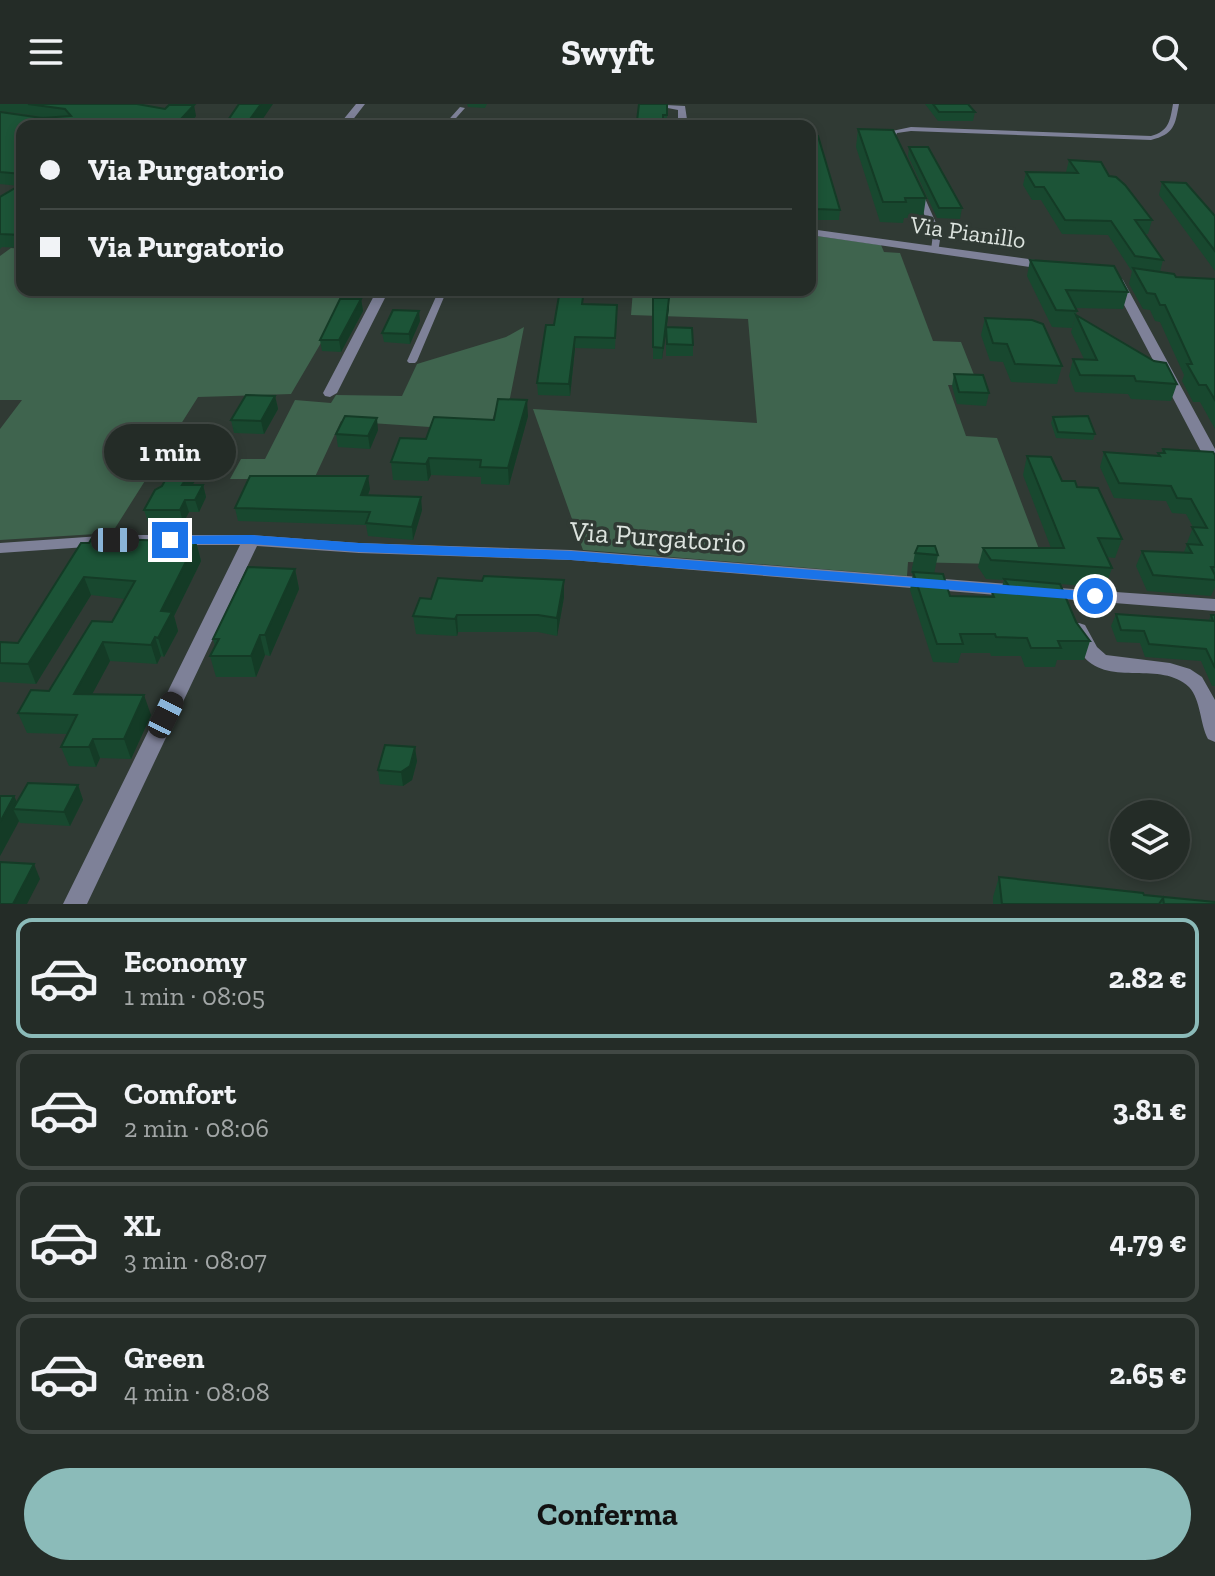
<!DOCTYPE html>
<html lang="it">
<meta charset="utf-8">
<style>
body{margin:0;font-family:"Zilla Slab",serif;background:#303833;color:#f1f3f6;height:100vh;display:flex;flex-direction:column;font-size:30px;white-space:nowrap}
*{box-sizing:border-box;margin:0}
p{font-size:26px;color:#a3a7a7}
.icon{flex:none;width:44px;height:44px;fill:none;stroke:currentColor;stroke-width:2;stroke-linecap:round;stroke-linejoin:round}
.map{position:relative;height:800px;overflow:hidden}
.details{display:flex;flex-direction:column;background:#242c27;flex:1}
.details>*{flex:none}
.top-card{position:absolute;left:16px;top:16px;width:800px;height:176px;border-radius:16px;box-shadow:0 4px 12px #0003,0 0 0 2px #414844;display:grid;align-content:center;height:176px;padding:0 24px;background:#242c27}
.fabs{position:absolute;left:1110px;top:696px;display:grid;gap:16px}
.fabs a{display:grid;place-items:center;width:80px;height:80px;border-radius:50%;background:#242c27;box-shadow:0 4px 12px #0003,0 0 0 2px #414844;font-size:40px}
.end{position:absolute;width:36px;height:36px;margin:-18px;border:10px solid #1a73e8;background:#fff;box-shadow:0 0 0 4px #fff}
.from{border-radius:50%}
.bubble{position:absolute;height:56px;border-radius:28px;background:#242c27;box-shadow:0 4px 12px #0003,0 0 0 2px #414844;font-size:26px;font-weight:700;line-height:56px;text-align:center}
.car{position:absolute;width:24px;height:48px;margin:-24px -12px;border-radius:10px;box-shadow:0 0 6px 2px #0007;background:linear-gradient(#222 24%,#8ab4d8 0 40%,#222 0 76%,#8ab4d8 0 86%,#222 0)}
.top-card b{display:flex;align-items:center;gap:28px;height:76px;font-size:30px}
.top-card b+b{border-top:2px solid #414844}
.top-card i{width:20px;height:20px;background:#f1f3f6}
ul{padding:14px 0 0;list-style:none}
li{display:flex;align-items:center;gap:24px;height:120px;margin:0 16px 12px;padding:0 8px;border:4px solid #414844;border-radius:16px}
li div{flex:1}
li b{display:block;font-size:30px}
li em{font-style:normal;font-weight:700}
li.active{border-color:#8bbbb9}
li>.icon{width:72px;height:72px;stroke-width:1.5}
.cta{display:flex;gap:16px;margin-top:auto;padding:16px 24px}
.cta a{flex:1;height:92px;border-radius:48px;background:#8bbbb9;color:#111;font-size:32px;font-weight:700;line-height:92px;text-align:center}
header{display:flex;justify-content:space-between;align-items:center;height:104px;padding:0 24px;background:#242c27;font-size:36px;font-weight:700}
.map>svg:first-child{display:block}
</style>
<header><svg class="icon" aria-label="menu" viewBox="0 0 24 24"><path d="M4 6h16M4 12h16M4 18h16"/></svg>Swyft<svg class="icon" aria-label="search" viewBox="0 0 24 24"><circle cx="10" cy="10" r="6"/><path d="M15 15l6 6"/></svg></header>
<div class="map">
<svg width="1215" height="800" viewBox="0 0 1215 800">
<rect width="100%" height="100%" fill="#303a34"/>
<!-- green -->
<path fill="#3f644e" d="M 810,131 L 881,141 L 884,148 L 900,149 L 933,237 L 961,238 L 978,281 L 948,281 L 966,332 L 997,334 L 1045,461 L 908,458 L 907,472 L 583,446 L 533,305 L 757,319 L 748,215 L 631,211 L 633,186 L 810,186 Z
M 11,144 L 22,145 L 22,186 L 352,186 L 291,290 L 198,293 L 112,429 L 0,436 L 0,325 L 22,296 L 0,296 L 0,152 Z
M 524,223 L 508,304 L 496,304 L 489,327 L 341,317 L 314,375 L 230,375 L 241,355 L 265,355 L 295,296 L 331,299 L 336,291 L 402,292 L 417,260 L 506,233 Z"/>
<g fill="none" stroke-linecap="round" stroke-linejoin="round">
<!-- service -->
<path fill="#7e8198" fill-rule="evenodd" d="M 1173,0 L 1179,0 C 1175,22 1174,30 1151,36 L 911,27 L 897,29 L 895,33 L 898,38 L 895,40 L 889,33 L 892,27 L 911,23 L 1151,32 C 1169,27 1170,17 1173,0 Z
M 460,3 L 465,4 L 449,22 L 443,22 Z
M 916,88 L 923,90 L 941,130 L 938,148 L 931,146 L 933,130 L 915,90 Z
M 439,186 L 447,186 L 417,257 L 415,259 L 409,259 L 407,257 Z"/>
<!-- minor -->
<path fill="#7e8198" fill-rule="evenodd" d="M 356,0 L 365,0 L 348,22 L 338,22 Z
M 647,0 L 685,2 L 688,22 L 678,22 L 678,6 Z
M 1117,172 L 1123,176 L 1215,345 L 1215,364 L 1207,359 L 1111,176 Z
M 377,186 L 389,186 L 337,289 L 330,293 L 325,292 L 323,289 Z
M 115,431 L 251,431 L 359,439 L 571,446 L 1022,481 L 1028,483 L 1031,487 L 1028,491 L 1022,493 L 571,456 L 359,449 L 257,442 L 87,800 L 63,800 L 240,441 L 115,441 L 0,449 L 0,439 Z
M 1045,483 L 1215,495 L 1215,507 L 1039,493 L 1036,489 L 1039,485 Z
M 1079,519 L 1085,521 L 1097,543 L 1106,551 L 1170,559 L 1190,565 L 1202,573 L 1215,596 L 1215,638 L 1208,635 C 1200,620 1201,596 1189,583 C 1161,556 1110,583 1084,553 C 1077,545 1074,534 1070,525 L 1073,521 Z"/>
<!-- tertiary -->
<path fill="#7e8198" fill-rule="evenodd" d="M 810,125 L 1050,158 L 1056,162 L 1050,166 L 810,131 Z"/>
</g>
<!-- wall -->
<path fill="#18482f" d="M 0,0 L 137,0 L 196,12 L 188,21 L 22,22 L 22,144 L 2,143 L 0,145 L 0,93 L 19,82 L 0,80 L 0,8 L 46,13 L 0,7 Z
M 467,0 L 487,0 L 485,4 L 468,3 Z
M 639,0 L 667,0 L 667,22 L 637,22 Z
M 925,0 L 968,0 L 975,8 L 973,17 L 938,17 Z
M 858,25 L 926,94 L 923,114 L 904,114 L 903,119 L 880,118 L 856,43 Z
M 810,32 L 840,106 L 839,116 L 815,116 L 810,94 Z
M 909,43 L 962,104 L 960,115 L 937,114 L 908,52 Z
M 1069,56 L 1109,72 L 1152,116 L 1148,130 L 1145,130 L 1163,156 L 1160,168 L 1176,173 L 1215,175 L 1215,325 L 1200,298 L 1193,298 L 1182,277 L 1184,271 L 1160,218 L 1155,217 L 1150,206 L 1143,205 L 1129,180 L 1132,167 L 1131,166 L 1108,131 L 1062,130 L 1041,96 L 1032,96 L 1023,81 L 1026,68 L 1066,68 Z
M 1162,78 L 1215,112 L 1215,167 L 1159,91 Z
M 1030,156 L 1128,188 L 1123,205 L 1075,204 L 1077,207 L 1072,224 L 1052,223 L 1027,172 Z
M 398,186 L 416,186 L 414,189 L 398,188 Z
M 653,194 L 669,194 L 667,223 L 693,241 L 693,252 L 666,252 L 666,229 L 662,255 L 653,255 Z
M 361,195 L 363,207 L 341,248 L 322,247 L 320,236 Z
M 583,200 L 617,201 L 615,245 L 575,244 L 570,292 L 538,291 L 537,279 L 554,221 Z
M 1076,211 L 1177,280 L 1171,297 L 1131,295 L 1128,290 L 1075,288 L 1069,272 L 1073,255 L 1084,255 L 1071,228 Z
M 985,214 L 1062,262 L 1057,280 L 1011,278 L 1003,258 L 990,257 L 981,231 Z
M 420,217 L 410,240 L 384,238 L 382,229 Z
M 954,270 L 989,289 L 986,302 L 957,300 L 952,282 Z
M 275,292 L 278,305 L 264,330 L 234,329 L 231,316 Z
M 528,312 L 509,381 L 481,380 L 481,373 L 431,371 L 428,377 L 393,376 L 391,358 L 426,335 L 494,316 Z
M 1053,313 L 1095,330 L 1093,336 L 1056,334 L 1051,319 Z
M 378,326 L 370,345 L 338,343 L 336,330 Z
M 1163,345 L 1215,351 L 1215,483 L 1211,492 L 1147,487 L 1136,462 L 1142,447 L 1184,448 L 1187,440 L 1187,439 L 1193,423 L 1186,410 L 1172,409 L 1166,397 L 1114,394 L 1100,363 L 1104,348 L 1157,352 L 1158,349 L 1161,349 Z
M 1027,352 L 1062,377 L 1077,383 L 1122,435 L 1115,454 L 1106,453 L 1112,464 L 1105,484 L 1061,480 L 1076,518 L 1090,537 L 1084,556 L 1057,556 L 1055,563 L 1025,563 L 1021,552 L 991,552 L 990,549 L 961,549 L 958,559 L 933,558 L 910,486 L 913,469 L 911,469 L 915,449 L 938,451 L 934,470 L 950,492 L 991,493 L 992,488 L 1000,489 L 1004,476 L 986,475 L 978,463 L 983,444 L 1051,444 L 1023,371 Z
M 195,377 L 192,381 L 203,381 L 206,393 L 199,408 L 189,408 L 183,419 L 148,418 L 144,406 Z
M 370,385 L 368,391 L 422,406 L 413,436 L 368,432 L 366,421 L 238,417 L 235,404 Z
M 121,426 L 124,435 L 196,438 L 201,457 L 174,512 L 178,527 L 164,553 L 161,552 L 157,560 L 110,557 L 92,590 L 151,611 L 131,655 L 100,654 L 96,663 L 69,662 L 61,643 L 68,630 L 27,629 L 18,609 L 49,587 L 112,518 L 125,495 L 91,491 L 36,580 L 0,578 L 0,538 L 18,539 L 89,439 Z
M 295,465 L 299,485 L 270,552 L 265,551 L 256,573 L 216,573 L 210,552 L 215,542 L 213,535 Z
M 564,476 L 564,493 L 557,532 L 538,528 L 458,528 L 457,532 L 416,530 L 413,512 L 431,495 L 482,477 Z
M 1116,510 L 1209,516 L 1211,511 L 1215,511 L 1215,582 L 1212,582 L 1201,557 L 1145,553 L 1140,539 L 1117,538 L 1111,522 Z
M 417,657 L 412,676 L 403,682 L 380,680 L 378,666 Z
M 78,681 L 83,696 L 70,722 L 20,719 L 19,717 L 0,752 L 14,692 L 17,698 Z
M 999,773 L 1144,791 L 1215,800 L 993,800 L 993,793 Z"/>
<!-- shaded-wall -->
<path fill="#143b26" d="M 261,0 L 273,0 L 258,22 L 245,22 Z
M 194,1 L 196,12 L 188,22 L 177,22 L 181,15 Z
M 669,194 L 669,205 L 662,255 L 663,244 Z
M 361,195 L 363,207 L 341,248 L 339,236 Z
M 419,207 L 420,217 L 410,240 L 409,230 Z
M 575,233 L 575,244 L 570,292 L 569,280 Z
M 275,292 L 278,305 L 264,330 L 261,317 Z
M 527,296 L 528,312 L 509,381 L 508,364 Z
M 377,314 L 378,326 L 370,345 L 368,332 Z
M 429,354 L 431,371 L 428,377 L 426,360 Z
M 192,365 L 195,377 L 185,393 L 182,381 Z
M 368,372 L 370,385 L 363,404 L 361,391 Z
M 203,381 L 206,393 L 199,408 L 195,396 Z
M 421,393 L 422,406 L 413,436 L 412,423 Z
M 185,396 L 189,408 L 183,419 L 180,406 Z
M 121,426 L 127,444 L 115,435 Z
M 196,438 L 201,457 L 174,512 L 178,527 L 164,553 L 158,534 L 161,507 Z
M 295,465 L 299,485 L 270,552 L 265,531 Z
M 84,473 L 91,491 L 36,580 L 28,560 Z
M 564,476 L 564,493 L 557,532 L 557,514 Z
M 457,511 L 458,528 L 457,532 L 455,515 Z
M 260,531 L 265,551 L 256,573 L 251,552 Z
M 155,533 L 161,552 L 157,560 L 151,541 Z
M 103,538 L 110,557 L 82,609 L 74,590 Z
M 144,591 L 151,611 L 131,655 L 124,635 Z
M 93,635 L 100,654 L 96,663 L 89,643 Z
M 415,643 L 417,657 L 412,676 L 403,682 L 401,668 Z
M 78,681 L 83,696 L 70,722 L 64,708 Z
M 14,692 L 20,705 L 13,705 L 19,717 L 0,752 L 0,718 Z
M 34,760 L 40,775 L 27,800 L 13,800 Z"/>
<!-- building -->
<path fill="#1c5437" stroke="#143b26" stroke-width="2" d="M 28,0 L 137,0 L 165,5 L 169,1 L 194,1 L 181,15 L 187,16 L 177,22 L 22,22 L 22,70 L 0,68 L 0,8 L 42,14 L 71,12 L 65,5 Z
M 239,0 L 261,0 L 245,22 L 224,22 Z
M 639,0 L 667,0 L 667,11 L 663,11 L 663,18 L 637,17 Z
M 933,0 L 968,0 L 975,8 L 939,8 Z
M 591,17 L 606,17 L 604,22 L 589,22 Z
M 858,25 L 893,26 L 926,94 L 905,94 L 906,98 L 883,98 Z
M 810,32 L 818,32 L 840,106 L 817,105 L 810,79 Z
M 909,43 L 928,43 L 962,104 L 939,104 Z
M 1069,56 L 1101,58 L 1109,72 L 1116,73 L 1125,81 L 1152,116 L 1135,116 L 1163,156 L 1135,152 L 1111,117 L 1065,116 L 1044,83 L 1035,83 L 1026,68 L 1078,69 Z
M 1162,78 L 1186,79 L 1215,112 L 1215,147 Z
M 22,80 L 22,131 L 0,130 L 0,93 Z
M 1030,156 L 1114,162 L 1128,188 L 1066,186 L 1077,207 L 1056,206 Z
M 1133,164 L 1174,170 L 1176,173 L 1215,175 L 1215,296 L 1206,281 L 1199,281 L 1187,260 L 1192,260 L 1165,201 L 1160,201 L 1155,190 L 1147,189 Z
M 560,186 L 584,186 L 582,200 L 617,201 L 615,234 L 575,233 L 569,280 L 537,279 L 546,221 L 554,221 Z
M 653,194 L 669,194 L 663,244 L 653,243 Z
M 340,195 L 361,195 L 339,236 L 320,236 Z
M 393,206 L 419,207 L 409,230 L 382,229 Z
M 1076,211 L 1154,257 L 1166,259 L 1177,280 L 1136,277 L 1134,272 L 1080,271 L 1073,255 L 1097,256 Z
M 985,214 L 1032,216 L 1043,220 L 1062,262 L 1015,260 L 1007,240 L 993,239 Z
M 666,223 L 692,224 L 693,241 L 667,240 Z
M 954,270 L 983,271 L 989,289 L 959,288 Z
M 246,291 L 275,292 L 261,317 L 231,316 Z
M 498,295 L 527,296 L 508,364 L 480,363 L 481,356 L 429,354 L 426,360 L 391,358 L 400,334 L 426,335 L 434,313 L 494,316 Z
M 345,312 L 377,314 L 368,332 L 336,330 Z
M 1088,312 L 1095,330 L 1058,328 L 1053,313 Z
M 1163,345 L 1213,348 L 1215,351 L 1215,463 L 1211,463 L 1215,471 L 1215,476 L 1153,471 L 1142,447 L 1192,449 L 1187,440 L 1202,441 L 1192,423 L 1207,424 L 1191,395 L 1177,394 L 1171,382 L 1119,379 L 1104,348 L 1160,352 L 1158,349 L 1165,349 Z
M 1027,352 L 1051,353 L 1062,377 L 1075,377 L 1077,383 L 1098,384 L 1122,435 L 1098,434 L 1112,464 L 991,456 L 983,444 L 1064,444 Z
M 172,364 L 192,365 L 182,381 L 203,381 L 195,396 L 185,396 L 180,406 L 144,406 L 155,386 L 162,382 Z
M 250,372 L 368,372 L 361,391 L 421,393 L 412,423 L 366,419 L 370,408 L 235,404 Z
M 121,426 L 115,435 L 196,438 L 161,507 L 172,508 L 158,534 L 155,533 L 151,541 L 103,538 L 74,590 L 144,591 L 124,635 L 93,635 L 89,643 L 61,643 L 77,611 L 18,609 L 31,586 L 49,587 L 92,517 L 112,518 L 135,477 L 84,473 L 28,560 L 0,559 L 0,538 L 18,539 L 81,439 L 89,439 L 96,427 Z
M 918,442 L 935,442 L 938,451 L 915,449 Z
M 248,463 L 295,465 L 265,531 L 260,531 L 251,552 L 210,552 L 219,535 L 213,535 Z
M 913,468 L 943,470 L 950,492 L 994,493 L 992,488 L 1014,489 L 1004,475 L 1060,480 L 1076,518 L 1090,537 L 1058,537 L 1061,544 L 1031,544 L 1027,534 L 996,533 L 995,530 L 960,530 L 963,540 L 937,540 Z
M 484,472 L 564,476 L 557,514 L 538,511 L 457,511 L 455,515 L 413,512 L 420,494 L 431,495 L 438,474 L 482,477 Z
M 1116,510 L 1213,517 L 1211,511 L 1215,511 L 1215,564 L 1206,545 L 1149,540 L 1144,527 L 1121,526 Z
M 385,641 L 415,643 L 410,662 L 401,668 L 378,666 Z
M 28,679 L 78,681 L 64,708 L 13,705 Z
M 0,692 L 14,692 L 0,718 Z
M 0,758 L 34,760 L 13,800 L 0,800 Z
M 999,773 L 1143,789 L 1144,791 L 1215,798 L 1215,800 L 1164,800 L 1163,794 L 1159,800 L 1002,800 Z"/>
<!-- route -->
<path fill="#1a73e8" d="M 251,431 L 359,439 L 571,447 L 1095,488 L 1102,492 L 1095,497 L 571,456 L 359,448 L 251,440 L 170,440 L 163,436 L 170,432 Z"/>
<g text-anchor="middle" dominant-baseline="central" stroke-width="7" stroke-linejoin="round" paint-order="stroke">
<!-- far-street labels -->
<g font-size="24" fill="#dce3de" stroke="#303a34">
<text transform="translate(968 128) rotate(8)">Via Pianillo</text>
</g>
<!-- street labels -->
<g font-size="28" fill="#dce3de" stroke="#303a34">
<text transform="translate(658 433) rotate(4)">Via Purgatorio</text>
</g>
</g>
</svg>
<div class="fabs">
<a><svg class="icon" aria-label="layers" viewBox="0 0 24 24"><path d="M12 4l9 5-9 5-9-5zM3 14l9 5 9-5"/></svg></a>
</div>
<i class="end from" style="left:1095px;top:492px"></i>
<i class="end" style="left:170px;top:436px"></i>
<div class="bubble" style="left:104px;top:320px;width:132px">1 min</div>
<i class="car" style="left:115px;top:436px;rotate:90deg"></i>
<i class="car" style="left:166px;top:611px;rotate:26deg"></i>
<div class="top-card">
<b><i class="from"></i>Via Purgatorio</b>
<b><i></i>Via Purgatorio</b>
</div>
</div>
<section class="details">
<ul>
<li class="active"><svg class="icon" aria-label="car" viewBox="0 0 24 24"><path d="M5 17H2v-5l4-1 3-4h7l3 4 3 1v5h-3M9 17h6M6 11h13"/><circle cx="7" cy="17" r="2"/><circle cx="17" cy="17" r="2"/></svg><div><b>Economy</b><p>1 min · 08:05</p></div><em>2.82 €</em></li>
<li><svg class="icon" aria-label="car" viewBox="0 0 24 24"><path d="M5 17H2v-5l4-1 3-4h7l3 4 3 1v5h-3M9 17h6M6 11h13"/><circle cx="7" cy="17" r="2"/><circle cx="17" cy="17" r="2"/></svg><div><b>Comfort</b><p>2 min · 08:06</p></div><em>3.81 €</em></li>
<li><svg class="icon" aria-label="car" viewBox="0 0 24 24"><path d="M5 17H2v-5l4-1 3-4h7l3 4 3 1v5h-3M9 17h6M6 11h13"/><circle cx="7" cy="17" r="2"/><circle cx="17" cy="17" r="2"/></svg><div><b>XL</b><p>3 min · 08:07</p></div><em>4.79 €</em></li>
<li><svg class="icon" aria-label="car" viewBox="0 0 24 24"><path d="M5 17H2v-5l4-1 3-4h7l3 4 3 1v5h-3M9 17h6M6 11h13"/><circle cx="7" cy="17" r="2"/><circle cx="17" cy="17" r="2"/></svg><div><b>Green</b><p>4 min · 08:08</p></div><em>2.65 €</em></li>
</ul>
<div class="cta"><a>Conferma</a></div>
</section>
